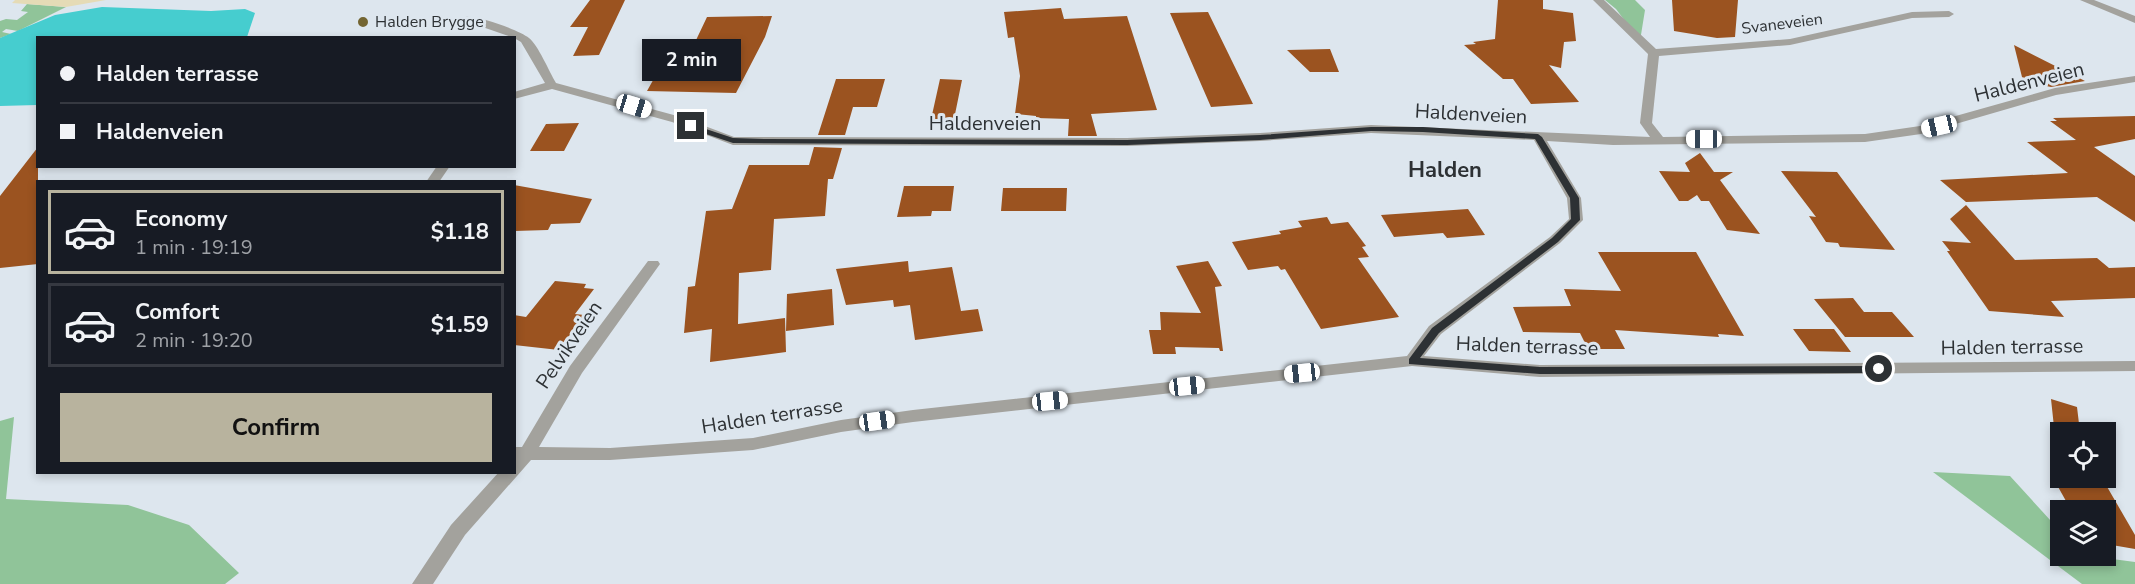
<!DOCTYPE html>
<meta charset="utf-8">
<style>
body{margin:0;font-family:"Nunito Sans",sans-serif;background:#242831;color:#f1f3f6;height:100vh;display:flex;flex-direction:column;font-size:22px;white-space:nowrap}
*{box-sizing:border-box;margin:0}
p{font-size:20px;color:#9ea1a6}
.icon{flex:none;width:33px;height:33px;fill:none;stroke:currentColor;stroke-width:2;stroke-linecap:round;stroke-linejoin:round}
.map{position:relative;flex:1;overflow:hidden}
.details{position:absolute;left:36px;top:180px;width:480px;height:294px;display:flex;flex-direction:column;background:#171b24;border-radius:0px;box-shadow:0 3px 9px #0003}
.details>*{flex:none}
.hud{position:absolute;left:36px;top:36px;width:480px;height:132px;border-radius:0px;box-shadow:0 3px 9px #0003;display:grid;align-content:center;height:132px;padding:0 24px;background:#171b24}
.tools{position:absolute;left:2050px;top:422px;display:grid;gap:12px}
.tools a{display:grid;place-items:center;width:66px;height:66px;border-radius:0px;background:#171b24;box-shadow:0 3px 9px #0003;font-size:30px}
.end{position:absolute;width:27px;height:27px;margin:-14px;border:8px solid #2d3134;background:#fff;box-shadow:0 0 0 3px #fff}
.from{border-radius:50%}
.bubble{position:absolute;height:42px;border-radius:0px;background:#171b24;box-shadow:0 3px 9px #0003;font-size:20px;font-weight:700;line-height:42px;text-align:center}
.car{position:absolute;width:18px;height:36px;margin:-18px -9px;border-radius:8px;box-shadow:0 0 4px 2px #0007;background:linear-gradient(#fff 24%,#345 0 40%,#fff 0 76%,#345 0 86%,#fff 0)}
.hud b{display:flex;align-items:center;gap:21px;height:57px;font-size:22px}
.hud b+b{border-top:2px solid #363941}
.hud i{width:15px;height:15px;background:#f1f3f6}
ul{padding:10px 0 0;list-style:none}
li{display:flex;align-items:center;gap:18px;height:84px;margin:0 12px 9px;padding:0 12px;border:3px solid #363941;border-radius:0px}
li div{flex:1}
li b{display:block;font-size:22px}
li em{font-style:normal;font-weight:700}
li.current{border-color:#b8b39e}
li>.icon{width:54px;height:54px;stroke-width:1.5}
.action{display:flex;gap:12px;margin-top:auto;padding:12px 24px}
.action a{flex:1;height:69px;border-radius:0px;background:#b8b39e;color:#111;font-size:24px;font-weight:700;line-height:69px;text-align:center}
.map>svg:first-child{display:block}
</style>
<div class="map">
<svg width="2135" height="584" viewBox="0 0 2135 584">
<rect width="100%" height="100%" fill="#dde6ee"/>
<!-- green -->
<path fill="#90c499" d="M 1605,0 L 1635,0 L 1645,10 L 1640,41 L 1616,9 Z
M 27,4 L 66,7 L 18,31 L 6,29 L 2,32 L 11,34 L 0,38 L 0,21 L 6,19 L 17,20 L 28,12 L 21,11 Z
M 14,417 L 6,499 L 128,505 L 189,525 L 239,573 L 225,584 L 0,584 L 0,421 Z
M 1933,472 L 2010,476 L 2061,532 L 2061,555 L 2082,555 L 2135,562 L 2135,584 L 2082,584 Z"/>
<!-- sand -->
<path fill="#e5dbb6" d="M 15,0 L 106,0 L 66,7 L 12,3 Z"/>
<!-- water -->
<path fill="#46cdcf" d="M 102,7 L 211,11 L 245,9 L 255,13 L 247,37 L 38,38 L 37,105 L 0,106 L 0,38 L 55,15 Z"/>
<!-- building -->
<path fill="#9b5320" d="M 590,0 L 625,0 L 599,55 L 573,56 L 588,27 L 570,27 Z
M 1498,0 L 1543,0 L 1543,9 L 1573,13 L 1576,41 L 1564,42 L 1561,68 L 1549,65 L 1579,102 L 1531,104 L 1513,79 L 1503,79 L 1464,45 L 1476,44 L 1473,42 L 1495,39 Z
M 1672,0 L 1738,0 L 1735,37 L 1717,38 L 1674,31 Z
M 1061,8 L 1064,19 L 1127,16 L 1157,110 L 1091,114 L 1097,136 L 1068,136 L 1069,119 L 1036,118 L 1036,116 L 1015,114 L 1020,76 L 1014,37 L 1008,38 L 1004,12 Z
M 1208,12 L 1230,57 L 1253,104 L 1211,107 L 1170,13 Z
M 772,16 L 765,37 L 736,93 L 647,91 L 666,57 L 688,57 L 707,17 Z
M 2014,45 L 2085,81 L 2051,87 L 2023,81 Z
M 1330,49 L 1339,72 L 1310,72 L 1287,50 Z
M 836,79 L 885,79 L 877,107 L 853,107 L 845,135 L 818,135 Z
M 940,79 L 962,80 L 953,124 L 930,124 Z
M 2135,116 L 2135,139 L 2094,147 L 2135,176 L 2135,222 L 2097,197 L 1966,202 L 1940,180 L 2068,173 L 2027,142 L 2076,140 L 2050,121 L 2057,121 L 2053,118 Z
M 579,123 L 564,151 L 530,151 L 546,124 Z
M 38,147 L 38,264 L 0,268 L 0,196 Z
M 814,147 L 842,148 L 833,179 L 828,179 L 825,216 L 774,219 L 771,270 L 739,273 L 738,324 L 785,318 L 786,352 L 710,362 L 712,329 L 684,333 L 688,287 L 695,286 L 706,211 L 732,209 L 749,165 L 809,165 Z
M 1700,153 L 1714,172 L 1733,172 L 1720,180 L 1760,234 L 1727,230 L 1709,201 L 1701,201 L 1697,195 L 1688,201 L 1679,201 L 1659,171 L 1690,172 L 1685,163 Z
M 1781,171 L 1837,172 L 1895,250 L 1840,247 L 1838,243 L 1826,242 L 1809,216 L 1816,217 Z
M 514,185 L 592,199 L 580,223 L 551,224 L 548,230 L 514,231 Z
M 904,186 L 954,186 L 951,211 L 932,211 L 931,216 L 897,217 Z
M 1003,188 L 1067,188 L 1066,211 L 1001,211 Z
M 1966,205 L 2015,260 L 2097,258 L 2109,268 L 2135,267 L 2135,298 L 2051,301 L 2064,317 L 1989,311 L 1947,251 L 1950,251 L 1942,241 L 1971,243 L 1950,219 Z
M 1468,209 L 1485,235 L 1447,238 L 1443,233 L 1394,237 L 1381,215 Z
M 1327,217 L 1331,224 L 1348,222 L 1366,246 L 1362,247 L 1369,257 L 1358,258 L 1399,317 L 1321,329 L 1285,269 L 1281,270 L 1278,266 L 1248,270 L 1232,242 L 1281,234 L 1279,231 L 1302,227 L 1298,221 Z
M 1598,252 L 1696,252 L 1744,336 L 1718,334 L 1719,337 L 1615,330 L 1625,349 L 1588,349 L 1580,333 L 1523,332 L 1513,307 L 1571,306 L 1564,289 L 1621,291 Z
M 908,261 L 909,272 L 952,267 L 961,311 L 978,309 L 983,331 L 915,340 L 910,305 L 894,307 L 893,300 L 846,305 L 836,269 Z
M 1208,261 L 1222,286 L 1215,287 L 1223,351 L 1220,351 L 1219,348 L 1175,347 L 1176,354 L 1153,354 L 1149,330 L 1161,330 L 1160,312 L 1201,313 L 1176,266 Z
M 555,281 L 586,284 L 584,288 L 594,289 L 575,314 L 584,315 L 559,350 L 514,345 L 514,315 L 526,317 Z
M 832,289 L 834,325 L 786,331 L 787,294 Z
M 1853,298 L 1864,312 L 1892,312 L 1914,337 L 1845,337 L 1814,299 Z
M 1793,329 L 1834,329 L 1851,352 L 1809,351 Z
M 2051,399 L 2077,407 L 2080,432 L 2070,432 L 2054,427 Z
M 2052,476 L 2106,485 L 2135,535 L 2135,549 L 2106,544 L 2106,510 L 2071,510 Z"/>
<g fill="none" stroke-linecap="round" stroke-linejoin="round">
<!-- minor -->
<path fill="#a3a29d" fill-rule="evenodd" d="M 1593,0 L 1604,0 L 1656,49 L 1790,39 L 1912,12 L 1949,11 L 1954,14 L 1949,17 L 1912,18 L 1790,45 L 1659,56 L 1652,123 L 1663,137 L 1865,134 L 1920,126 L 2055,88 L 2135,76 L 2135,82 L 2056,95 L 1921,134 L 1865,142 L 1613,145 L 1547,141 L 1581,198 L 1583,220 L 1560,243 L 1441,334 L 1424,356 L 1540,365 L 2135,361 L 2135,371 L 1540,377 L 1412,366 L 913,422 L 841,432 L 753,450 L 610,460 L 531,460 L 465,535 L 433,584 L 412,584 L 451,525 L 499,472 L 514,472 L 514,447 L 522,447 L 570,366 L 648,261 L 658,261 L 660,264 L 582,373 L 539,447 L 610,448 L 753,438 L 841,420 L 913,410 L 1407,356 L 1429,326 L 1550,237 L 1569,219 L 1567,198 L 1534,140 L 1371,133 L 1260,141 L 1127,146 L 733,145 L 672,122 L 552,89 L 514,99 L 514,92 L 545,83 L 521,42 L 514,38 L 465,21 L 465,17 C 477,15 519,30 529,38 C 538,45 549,71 556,83 L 681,117 L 734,137 L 1127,138 L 1260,133 L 1371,125 L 1650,137 L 1640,123 L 1648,54 Z
M 2080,0 L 2094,0 L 2135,16 L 2135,23 Z
M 437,166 L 450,166 L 439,182 L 426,182 Z"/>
</g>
<!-- route -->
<path fill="#2d3134" d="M 691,124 L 733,138 L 764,139 L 1127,140 L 1260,135 L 1371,127 L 1423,127 L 1538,134 L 1542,137 L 1579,198 L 1580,220 L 1558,242 L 1439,333 L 1420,358 L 1540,367 L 1879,366 L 1884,369 L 1879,373 L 1540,374 L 1409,364 L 1409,359 L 1432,328 L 1552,238 L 1571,219 L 1570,198 L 1535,139 L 1423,132 L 1371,131 L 1260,140 L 1127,145 L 733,143 L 688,128 L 687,126 Z"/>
<!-- markers -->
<circle fill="#736532" stroke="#dde6ee" stroke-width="2" cx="363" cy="22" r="6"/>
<g text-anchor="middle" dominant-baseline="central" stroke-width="6" stroke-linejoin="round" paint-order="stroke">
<!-- far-poi labels -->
<g font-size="16" fill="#2d3134" stroke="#dde6ee" text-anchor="start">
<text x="375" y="22">Halden Brygge</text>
</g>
<!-- far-street labels -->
<g font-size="16" fill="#2d3134" stroke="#dde6ee">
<text transform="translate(1782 24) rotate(-7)">Svaneveien</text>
</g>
<!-- street labels -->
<g font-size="20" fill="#2d3134" stroke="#dde6ee">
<text transform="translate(2029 82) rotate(-14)">Haldenveien</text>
<text transform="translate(1471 114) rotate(3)">Haldenveien</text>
<text x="985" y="123">Haldenveien</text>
<text transform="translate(569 345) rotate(-56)">Pelvikveien</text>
<text transform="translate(1527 346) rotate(2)">Halden terrasse</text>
<text transform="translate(2012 347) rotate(-1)">Halden terrasse</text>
<text transform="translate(772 416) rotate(-9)">Halden terrasse</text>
</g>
<!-- quarter labels -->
<g font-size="22" font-weight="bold" fill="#2d3134" stroke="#dde6ee">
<text x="1445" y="170">Halden</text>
</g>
</g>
</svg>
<div class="tools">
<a><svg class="icon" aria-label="locate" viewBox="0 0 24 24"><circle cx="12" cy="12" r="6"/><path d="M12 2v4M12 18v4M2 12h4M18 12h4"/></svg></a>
<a><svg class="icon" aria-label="layers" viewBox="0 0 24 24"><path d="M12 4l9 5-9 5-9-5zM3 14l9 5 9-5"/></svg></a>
</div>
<i class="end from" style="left:1879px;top:369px"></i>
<i class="end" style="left:691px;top:126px"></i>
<div class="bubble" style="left:642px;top:39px;width:99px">2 min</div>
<i class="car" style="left:634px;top:106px;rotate:107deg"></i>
<i class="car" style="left:1939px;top:126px;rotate:257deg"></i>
<i class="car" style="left:1704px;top:139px;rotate:270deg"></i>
<i class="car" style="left:1302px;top:373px;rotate:264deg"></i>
<i class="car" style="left:1187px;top:386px;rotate:84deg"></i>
<i class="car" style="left:1050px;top:401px;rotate:84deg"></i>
<i class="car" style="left:877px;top:421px;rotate:82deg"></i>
<div class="hud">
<b><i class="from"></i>Halden terrasse</b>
<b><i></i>Haldenveien</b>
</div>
<section class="details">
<ul>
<li class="current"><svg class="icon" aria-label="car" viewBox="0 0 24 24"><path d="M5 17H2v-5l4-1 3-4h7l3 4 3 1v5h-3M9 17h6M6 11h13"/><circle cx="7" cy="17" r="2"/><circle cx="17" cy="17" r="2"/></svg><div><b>Economy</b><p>1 min · 19:19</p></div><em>$1.18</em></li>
<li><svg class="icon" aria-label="car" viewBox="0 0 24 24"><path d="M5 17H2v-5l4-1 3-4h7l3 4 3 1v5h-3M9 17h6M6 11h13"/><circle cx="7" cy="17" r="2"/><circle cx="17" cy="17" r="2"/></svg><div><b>Comfort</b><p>2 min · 19:20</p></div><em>$1.59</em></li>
</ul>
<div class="action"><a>Confirm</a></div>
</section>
</div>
